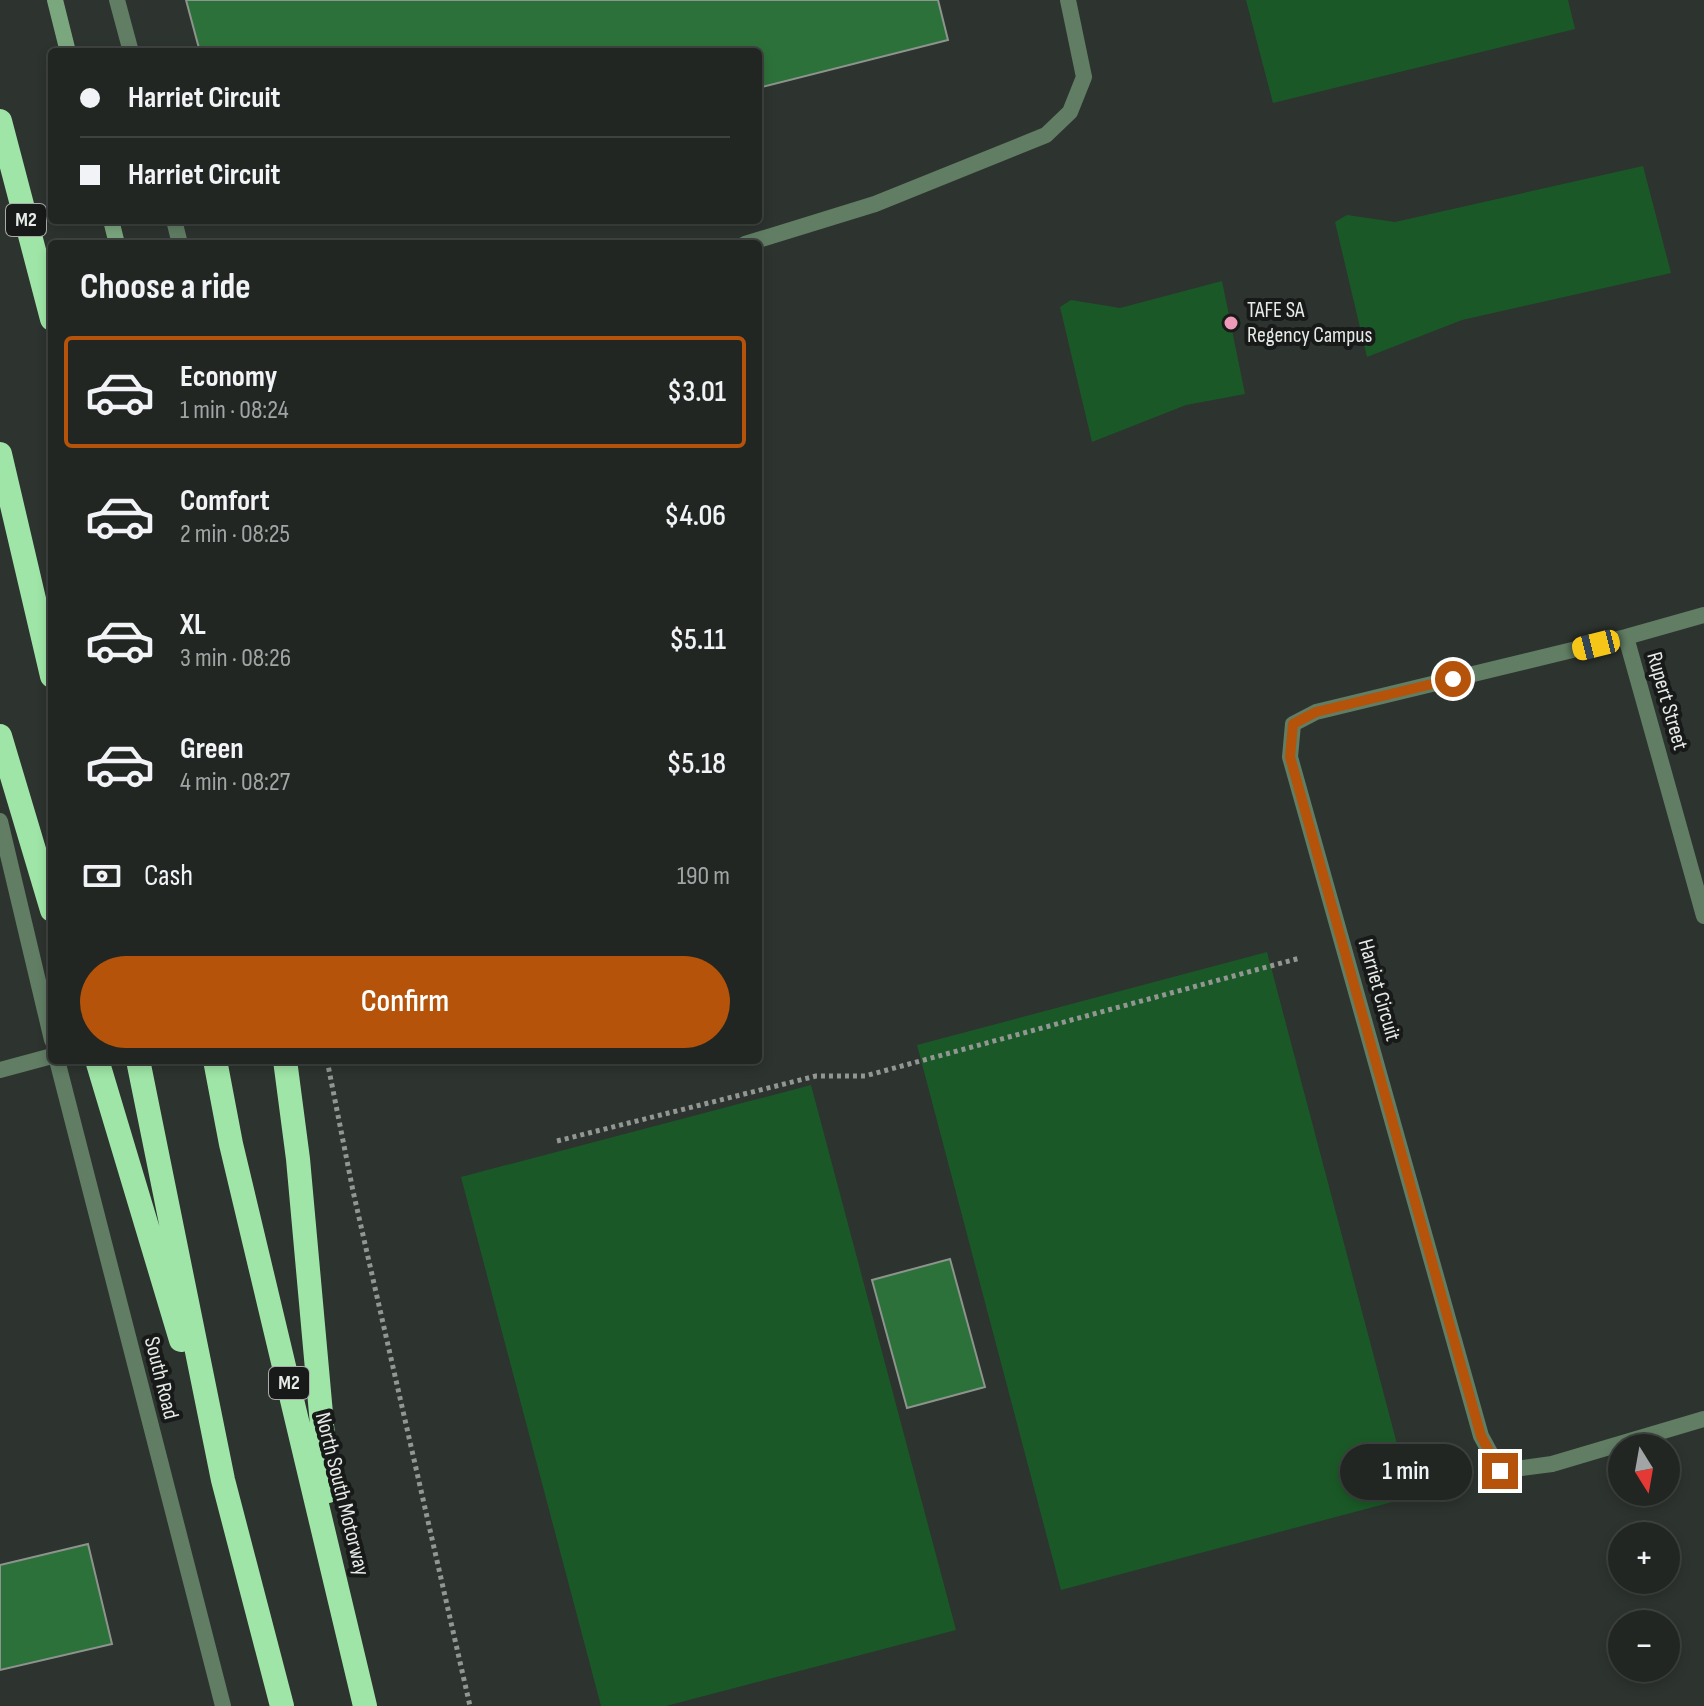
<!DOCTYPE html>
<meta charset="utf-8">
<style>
body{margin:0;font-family:"Sofia Sans Condensed",sans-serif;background:#2a2e2a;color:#f1f3f6;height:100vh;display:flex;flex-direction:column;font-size:30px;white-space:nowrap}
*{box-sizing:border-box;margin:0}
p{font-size:26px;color:#a2a5a5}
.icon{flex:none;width:44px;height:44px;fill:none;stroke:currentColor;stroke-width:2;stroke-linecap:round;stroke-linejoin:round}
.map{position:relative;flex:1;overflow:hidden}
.drawer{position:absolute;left:48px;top:240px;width:714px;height:824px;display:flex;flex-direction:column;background:#222622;border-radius:8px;box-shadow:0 4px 12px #0003,0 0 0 2px #3f4340}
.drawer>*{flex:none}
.guide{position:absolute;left:48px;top:48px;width:714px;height:176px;border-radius:8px;box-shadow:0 4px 12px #0003,0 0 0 2px #3f4340;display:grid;align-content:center;height:176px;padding:0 32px;background:#222622}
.needle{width:52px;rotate:169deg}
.fabs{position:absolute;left:1608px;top:1434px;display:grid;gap:16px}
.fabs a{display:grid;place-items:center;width:72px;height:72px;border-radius:50%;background:#222622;box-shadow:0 4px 12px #0003,0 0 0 2px #3f4340;font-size:40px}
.end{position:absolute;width:36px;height:36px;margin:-18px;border:10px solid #b45309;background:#fff;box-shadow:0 0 0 4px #fff}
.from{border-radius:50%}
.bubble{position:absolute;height:56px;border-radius:28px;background:#222622;box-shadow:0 4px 12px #0003,0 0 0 2px #3f4340;font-size:26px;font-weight:600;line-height:56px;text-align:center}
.car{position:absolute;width:24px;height:48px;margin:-24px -12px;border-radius:10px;box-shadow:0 0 6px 2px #0007;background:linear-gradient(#f5c518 24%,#345 0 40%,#f5c518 0 76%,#345 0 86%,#f5c518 0)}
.guide b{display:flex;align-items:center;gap:28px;height:76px;font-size:30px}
.guide b+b{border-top:2px solid #3f4340}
.guide i{width:20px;height:20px;background:#f1f3f6}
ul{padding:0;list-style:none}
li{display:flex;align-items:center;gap:24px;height:112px;margin:0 16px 12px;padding:0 16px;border:4px solid transparent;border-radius:8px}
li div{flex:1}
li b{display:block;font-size:30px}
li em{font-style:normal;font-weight:600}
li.current{border-color:#b45309}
li>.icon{width:72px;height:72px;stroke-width:1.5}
h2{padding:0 32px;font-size:36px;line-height:96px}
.pay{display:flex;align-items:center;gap:20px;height:88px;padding:0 32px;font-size:30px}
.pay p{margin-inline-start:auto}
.action{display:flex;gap:16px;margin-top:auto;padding:16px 32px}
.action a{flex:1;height:92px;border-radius:48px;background:#b45309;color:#fff;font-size:32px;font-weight:600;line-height:92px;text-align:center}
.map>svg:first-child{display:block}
</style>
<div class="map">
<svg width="1704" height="1706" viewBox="0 0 1704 1706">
<rect width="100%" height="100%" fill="#2d332e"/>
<!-- green -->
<path fill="#1a5927" d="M 1246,0 L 1568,0 L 1575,29 L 1273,103 Z
M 1643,166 L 1671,273 L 1462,320 L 1367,357 L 1335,222 L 1347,215 L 1395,222 Z
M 1222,281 L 1245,394 L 1186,405 L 1092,442 L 1060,307 L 1071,300 L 1120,308 Z
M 1267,952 L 1411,1497 L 1061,1590 L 917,1045 Z
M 811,1085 L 956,1630 L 666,1706 L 601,1706 L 461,1177 Z"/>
<!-- building -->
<path fill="#2d713a" stroke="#8d948d" stroke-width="2" d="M 186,0 L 938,0 L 948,40 L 758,88 L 758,52 L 200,52 Z
M 950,1259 L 985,1387 L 907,1408 L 872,1280 Z
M 88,1544 L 112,1644 L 0,1670 L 0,1565 Z"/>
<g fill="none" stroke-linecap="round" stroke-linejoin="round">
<!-- path -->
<path stroke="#929793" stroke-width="5" stroke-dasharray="4 4" stroke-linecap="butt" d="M 327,1060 L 353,1191 L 470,1706
M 557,1141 L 816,1076 L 865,1076 L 1300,958"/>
<!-- lane -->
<path stroke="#617d64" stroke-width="16" d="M 117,0 L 131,52
M 174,220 L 180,244
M 745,244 L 875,204 L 1046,135 L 1070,112 L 1084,77 L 1068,0"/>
<!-- street -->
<path stroke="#617d64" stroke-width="16" d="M 1704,615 L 1626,637 L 1316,712 L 1293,724 L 1290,757 L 1481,1436 L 1500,1471 L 1552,1464 L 1704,1419
M 1626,637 L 1704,916
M 0,821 L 52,1040
M 57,1060 L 223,1706
M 0,1070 L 52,1056"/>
<!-- secondary -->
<path stroke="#7ba77f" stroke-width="16" d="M 55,0 L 68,52
M 111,220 L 117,244"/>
<!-- highway -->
<path stroke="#9fe5a7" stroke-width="24" d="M 0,121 L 52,319
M 0,454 L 52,676
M 0,736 L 52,910
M 97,1060 L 181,1340
M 138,1060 L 223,1480 L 282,1706
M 215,1060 L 231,1144 L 365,1706
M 285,1060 L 298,1159 L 328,1491"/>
</g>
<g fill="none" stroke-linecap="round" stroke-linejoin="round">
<!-- route -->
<path stroke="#b45309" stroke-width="10" d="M 1453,679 L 1316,712 L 1293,724 L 1290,757 L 1481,1436 L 1500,1471"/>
</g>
<!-- markers -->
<circle fill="#ef9ab8" stroke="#171a18" stroke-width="3" cx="1231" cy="323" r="8"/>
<g text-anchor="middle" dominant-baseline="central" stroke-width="8" stroke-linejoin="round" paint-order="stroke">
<!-- shield labels -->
<g fill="#171a18" stroke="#a9aca9" stroke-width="2">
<rect x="6" y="204" width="40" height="32" rx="6"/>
<rect x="269" y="1367" width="40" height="32" rx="6"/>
</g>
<g font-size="20" font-weight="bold" fill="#e7ebe7">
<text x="26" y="220">M2</text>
<text x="289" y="1383">M2</text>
</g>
<!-- poi labels -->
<g font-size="22" fill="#e7ebe7" stroke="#171a18" text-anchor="start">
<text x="1247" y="310">TAFE SA<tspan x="1247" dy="25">Regency Campus</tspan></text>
</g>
<!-- street labels -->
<g font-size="22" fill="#e7ebe7" stroke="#171a18">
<text transform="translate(1667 701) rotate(74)">Rupert Street</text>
<text transform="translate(1379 990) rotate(74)">Harriet Circuit</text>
<text transform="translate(161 1378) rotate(76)">South Road</text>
<text transform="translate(342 1494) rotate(76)">North South Motorway</text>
</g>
</g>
</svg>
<div class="fabs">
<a><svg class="needle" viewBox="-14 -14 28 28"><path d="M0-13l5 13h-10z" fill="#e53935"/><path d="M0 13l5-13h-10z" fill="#a2a5a5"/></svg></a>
<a>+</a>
<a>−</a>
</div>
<i class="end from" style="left:1453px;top:679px"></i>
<i class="end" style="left:1500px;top:1471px"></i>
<div class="bubble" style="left:1340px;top:1444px;width:132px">1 min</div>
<i class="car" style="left:1596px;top:645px;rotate:256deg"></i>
<div class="guide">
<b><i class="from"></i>Harriet Circuit</b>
<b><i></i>Harriet Circuit</b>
</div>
<section class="drawer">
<h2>Choose a ride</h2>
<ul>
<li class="current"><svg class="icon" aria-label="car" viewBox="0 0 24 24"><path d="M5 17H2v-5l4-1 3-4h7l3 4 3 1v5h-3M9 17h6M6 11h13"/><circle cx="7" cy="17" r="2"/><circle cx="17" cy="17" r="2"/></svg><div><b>Economy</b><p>1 min · 08:24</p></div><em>$3.01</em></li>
<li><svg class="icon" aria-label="car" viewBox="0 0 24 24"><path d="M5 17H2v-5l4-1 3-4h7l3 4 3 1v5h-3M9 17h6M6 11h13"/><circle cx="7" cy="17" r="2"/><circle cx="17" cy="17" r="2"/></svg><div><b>Comfort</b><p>2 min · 08:25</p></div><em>$4.06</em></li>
<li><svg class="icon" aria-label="car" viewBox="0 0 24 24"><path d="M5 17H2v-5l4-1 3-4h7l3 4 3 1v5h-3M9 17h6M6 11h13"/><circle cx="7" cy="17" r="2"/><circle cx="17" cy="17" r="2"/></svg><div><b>XL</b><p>3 min · 08:26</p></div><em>$5.11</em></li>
<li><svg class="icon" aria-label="car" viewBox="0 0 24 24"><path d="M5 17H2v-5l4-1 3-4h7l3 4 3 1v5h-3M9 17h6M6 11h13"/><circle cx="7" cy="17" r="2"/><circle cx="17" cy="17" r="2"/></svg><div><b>Green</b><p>4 min · 08:27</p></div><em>$5.18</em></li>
</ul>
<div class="pay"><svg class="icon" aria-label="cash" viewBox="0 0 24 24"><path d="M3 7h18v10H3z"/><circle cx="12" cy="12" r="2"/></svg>Cash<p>190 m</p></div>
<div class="action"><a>Confirm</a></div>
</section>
</div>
